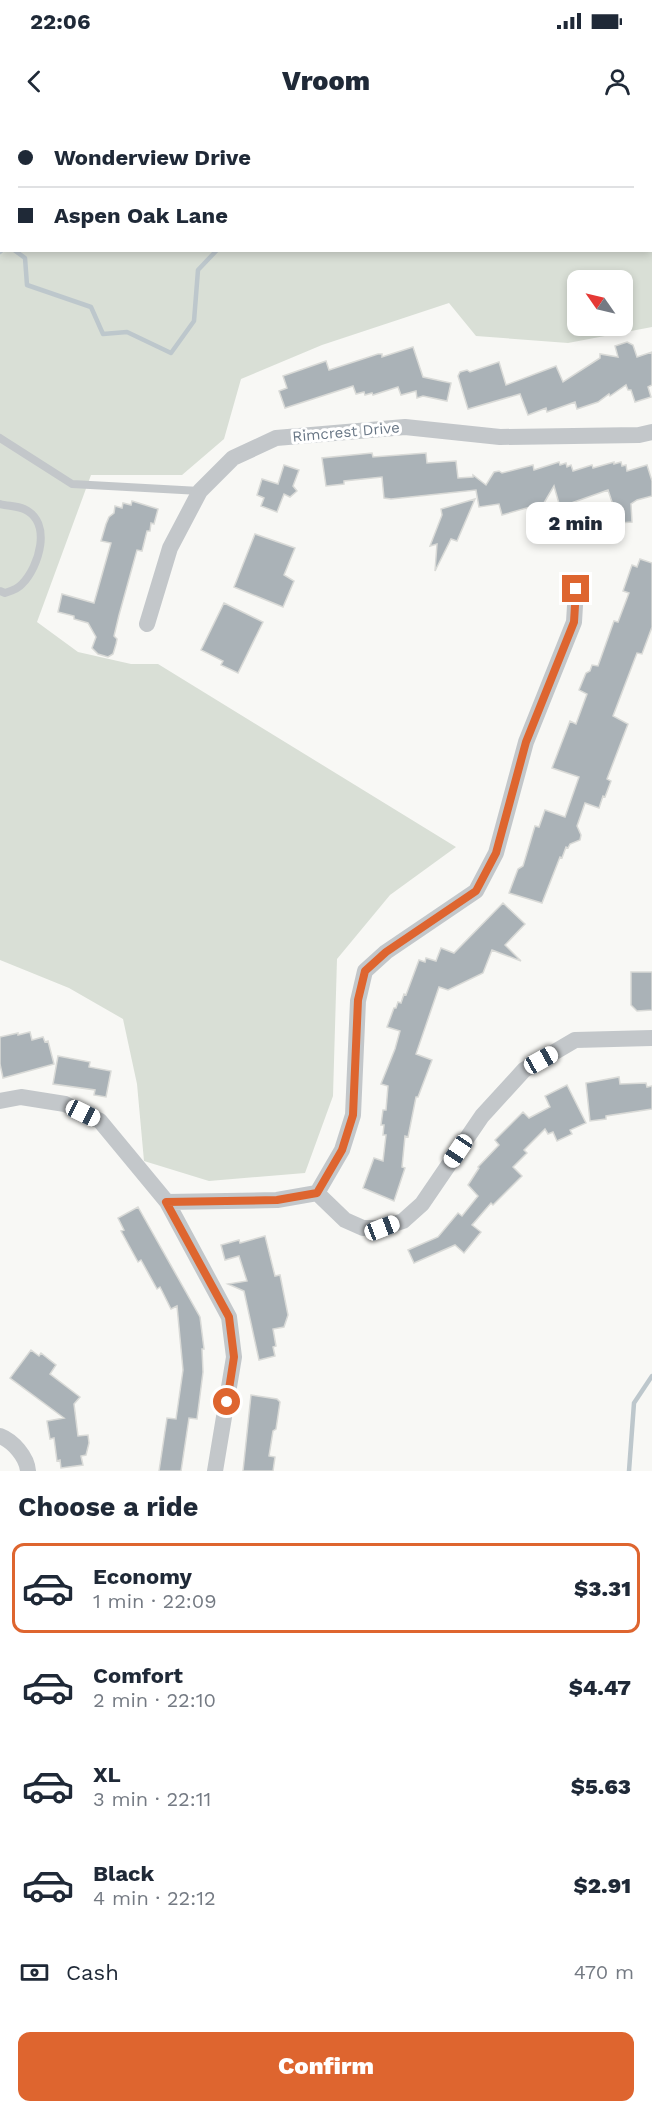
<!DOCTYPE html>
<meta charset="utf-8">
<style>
body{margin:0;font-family:"Work Sans",sans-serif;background:#f2f2f3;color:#1f2937;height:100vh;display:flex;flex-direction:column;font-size:22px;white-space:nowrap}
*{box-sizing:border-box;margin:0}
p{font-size:20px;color:#747a83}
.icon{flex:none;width:33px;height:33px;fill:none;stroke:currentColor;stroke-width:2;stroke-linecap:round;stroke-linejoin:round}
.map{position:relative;height:1351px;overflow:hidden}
.panel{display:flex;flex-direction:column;background:#fff;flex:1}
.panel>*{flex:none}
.guide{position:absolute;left:0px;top:0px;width:652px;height:132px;box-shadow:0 3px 9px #0003;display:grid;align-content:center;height:132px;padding:0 18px;background:#fff}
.needle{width:39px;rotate:304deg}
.tools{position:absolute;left:567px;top:150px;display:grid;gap:12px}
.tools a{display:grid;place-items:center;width:66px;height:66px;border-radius:12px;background:#fff;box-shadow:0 3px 9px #0003;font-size:30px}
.end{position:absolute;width:27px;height:27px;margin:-14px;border:8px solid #de652f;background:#fff;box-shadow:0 0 0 3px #fff}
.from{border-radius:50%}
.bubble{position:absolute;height:42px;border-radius:12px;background:#fff;box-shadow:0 3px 9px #0003;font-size:20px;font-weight:800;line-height:42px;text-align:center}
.car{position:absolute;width:18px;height:36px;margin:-18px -9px;border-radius:8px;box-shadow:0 0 4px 2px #0007;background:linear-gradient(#fff 24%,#345 0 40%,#fff 0 76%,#345 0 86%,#fff 0)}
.guide b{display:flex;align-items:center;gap:21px;height:57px;font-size:22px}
.guide b+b{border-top:2px solid #e0e1e3}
.guide i{width:15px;height:15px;background:#1f2937}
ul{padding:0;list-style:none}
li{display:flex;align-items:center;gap:18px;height:90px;margin:0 12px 9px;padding:0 6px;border:3px solid transparent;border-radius:12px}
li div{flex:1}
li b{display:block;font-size:22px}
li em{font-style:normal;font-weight:800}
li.current{border-color:#de652f}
li>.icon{width:54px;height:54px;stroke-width:1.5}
h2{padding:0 18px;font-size:27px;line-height:72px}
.pay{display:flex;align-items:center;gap:15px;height:66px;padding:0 18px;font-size:22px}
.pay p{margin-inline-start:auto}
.cta{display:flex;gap:12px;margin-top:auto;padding:12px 18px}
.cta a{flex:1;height:69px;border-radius:12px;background:#de652f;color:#fff;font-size:24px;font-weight:800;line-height:69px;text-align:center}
.status{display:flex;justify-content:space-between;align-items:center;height:42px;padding:0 30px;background:#fff;direction:ltr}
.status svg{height:16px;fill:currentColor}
header{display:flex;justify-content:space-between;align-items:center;height:78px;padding:0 18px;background:#fff;font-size:27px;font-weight:800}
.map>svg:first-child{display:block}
</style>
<div class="status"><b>22:06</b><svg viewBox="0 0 49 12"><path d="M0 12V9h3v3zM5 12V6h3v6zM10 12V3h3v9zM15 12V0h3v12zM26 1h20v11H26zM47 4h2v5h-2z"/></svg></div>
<header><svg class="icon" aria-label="back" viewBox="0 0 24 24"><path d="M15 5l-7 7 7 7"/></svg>Vroom<svg class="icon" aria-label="person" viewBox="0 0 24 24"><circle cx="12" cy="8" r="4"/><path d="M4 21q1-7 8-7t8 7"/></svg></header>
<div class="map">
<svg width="652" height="1351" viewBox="0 0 652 1351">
<rect width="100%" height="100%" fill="#f8f8f5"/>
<!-- green -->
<path fill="#d9dfd6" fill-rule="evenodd" d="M 0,0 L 652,0 L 652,207 L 568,223 L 476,216 L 449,183 L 322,225 L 241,259 L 224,319 L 182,355 L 91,355 L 37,502 L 78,532 L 131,544 L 158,544 L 456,727 L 390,775 L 337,839 L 333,976 L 305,1053 L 209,1061 L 144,1041 L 137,964 L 123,899 L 69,868 L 0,840 ZM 2,2 L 651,2 L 651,130 L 2,130 ZM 578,160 L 622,160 L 622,206 L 578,206 Z"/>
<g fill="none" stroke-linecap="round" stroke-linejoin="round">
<!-- stream -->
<path stroke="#bdc7cc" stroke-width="4.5" d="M 651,62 L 652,61
M 14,130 L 25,138 L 27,165 L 91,187 L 103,214 L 127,212 L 171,233 L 194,201 L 198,150 L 217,130
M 0,132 L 2,130
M 629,1351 L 634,1283 L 652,1256"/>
</g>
<!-- building -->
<path fill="#aab2b7" stroke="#d9dad7" stroke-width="1.5" d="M 627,222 L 633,225 L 637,237 L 652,232 L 652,265 L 648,267 L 651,277 L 635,282 L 631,270 L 628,270 L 626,265 L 610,276 L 609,274 L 598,282 L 577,289 L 575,282 L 547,292 L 546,288 L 528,295 L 520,274 L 468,289 L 458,256 L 460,252 L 467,250 L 470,252 L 499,242 L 506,265 L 556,246 L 563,262 L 600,238 L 600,234 L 618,237 L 615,226 Z
M 413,227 L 423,257 L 451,263 L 447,281 L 423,276 L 417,278 L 416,271 L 401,275 L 398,267 L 373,275 L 372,273 L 365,275 L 364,272 L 356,274 L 353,266 L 285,288 L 279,271 L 287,268 L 283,256 L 326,241 L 329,250 L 378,234 L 382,234 L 382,237 Z
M 372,333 L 373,337 L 426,333 L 427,343 L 456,341 L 458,358 L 473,357 L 473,355 L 486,365 L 494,352 L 499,351 L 502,353 L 533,345 L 534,350 L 559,342 L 560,345 L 566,343 L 567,347 L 571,345 L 573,351 L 592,345 L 593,348 L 614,342 L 614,344 L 621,342 L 622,346 L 626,345 L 627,351 L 647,345 L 652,361 L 652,376 L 637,380 L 631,384 L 632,402 L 619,403 L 618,386 L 614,388 L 608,370 L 560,387 L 554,366 L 541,388 L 534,389 L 530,387 L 502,395 L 499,384 L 479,387 L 476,370 L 391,379 L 384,378 L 382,357 L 344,361 L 344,364 L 326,366 L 322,338 Z
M 284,345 L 299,350 L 293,366 L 297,371 L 290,377 L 284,374 L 277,392 L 261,386 L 264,378 L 257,375 L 262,359 L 278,364 Z
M 475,379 L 457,421 L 451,419 L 435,451 L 437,424 L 430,426 L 442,395 L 441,389 Z
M 132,381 L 158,389 L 154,404 L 151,403 L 150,411 L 147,411 L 142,431 L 137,430 L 119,495 L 114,516 L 117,519 L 116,524 L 113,534 L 108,537 L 98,534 L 92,528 L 96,517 L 88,503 L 74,499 L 74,496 L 58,492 L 62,474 L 94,483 L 111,423 L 101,421 L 106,404 L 109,397 L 114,393 L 115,386 L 122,388 L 123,383 L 131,385 Z
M 255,414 L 295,428 L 284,455 L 294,461 L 283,487 L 234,467 Z
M 640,439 L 652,443 L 652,507 L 642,534 L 637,533 L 613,596 L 628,604 L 607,659 L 611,661 L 605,677 L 603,676 L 599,688 L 585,683 L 577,706 L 581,715 L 580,720 L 570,724 L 568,728 L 566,727 L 562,738 L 560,737 L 542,783 L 509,773 L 518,749 L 523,746 L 535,706 L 539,707 L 545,690 L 565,697 L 579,657 L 552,648 L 570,601 L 576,604 L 587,574 L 579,570 L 586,553 L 590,551 L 592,545 L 598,546 L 614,501 L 618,502 L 629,473 L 623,471 L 632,445 L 637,447 Z
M 224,483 L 263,502 L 238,553 L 221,545 L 223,541 L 201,530 Z
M 503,783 L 525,804 L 505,825 L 521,841 L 492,830 L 483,853 L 448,870 L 439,867 L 416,934 L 432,940 L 418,977 L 416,977 L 408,1017 L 405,1016 L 402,1047 L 405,1048 L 394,1081 L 363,1068 L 374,1038 L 383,1041 L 386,1015 L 383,1015 L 384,1005 L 381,1005 L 383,990 L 386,990 L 388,966 L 381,964 L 395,929 L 400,911 L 387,907 L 394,888 L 396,888 L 398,882 L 401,883 L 404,874 L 406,875 L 419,840 L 425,842 L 426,838 L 436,841 L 441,828 L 454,833 Z
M 631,852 L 652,852 L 652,890 L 637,891 L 631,885 Z
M 30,912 L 32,920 L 43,917 L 45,922 L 48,921 L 54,944 L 3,958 L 0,944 L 0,917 L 18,913 L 18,915 Z
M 58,936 L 90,942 L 89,947 L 111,951 L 106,977 L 94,975 L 95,970 L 53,964 Z
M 619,957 L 620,964 L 646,963 L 647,967 L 652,966 L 652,989 L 606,996 L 606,999 L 590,1001 L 586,963 Z
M 567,965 L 586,1003 L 570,1010 L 572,1014 L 557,1021 L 553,1012 L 548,1014 L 545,1009 L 524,1030 L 527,1033 L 513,1047 L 522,1056 L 493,1085 L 491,1083 L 472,1105 L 481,1112 L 464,1133 L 455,1125 L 414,1143 L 408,1130 L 438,1117 L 458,1093 L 462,1096 L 478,1076 L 468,1065 L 479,1048 L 478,1047 L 499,1025 L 495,1020 L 523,992 L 529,998 L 550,987 L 545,976 Z
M 138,1087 L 200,1197 L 204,1229 L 202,1229 L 203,1252 L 197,1299 L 189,1298 L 181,1351 L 159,1351 L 167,1298 L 176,1299 L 183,1250 L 177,1186 L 171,1189 L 160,1167 L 157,1169 L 141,1140 L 138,1142 L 121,1111 L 124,1110 L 118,1098 Z
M 265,1116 L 275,1156 L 280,1155 L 288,1195 L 284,1207 L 273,1209 L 276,1226 L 273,1227 L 275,1236 L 259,1240 L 244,1171 L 228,1164 L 247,1161 L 239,1136 L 225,1140 L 221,1125 L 239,1120 L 240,1123 Z
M 31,1230 L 39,1236 L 41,1233 L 56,1245 L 50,1254 L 80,1277 L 74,1284 L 78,1316 L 88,1315 L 89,1323 L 86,1335 L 81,1336 L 83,1345 L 61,1348 L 60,1340 L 57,1341 L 54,1318 L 50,1319 L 47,1301 L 64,1298 L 10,1258 Z
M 251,1275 L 277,1279 L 280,1282 L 276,1309 L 273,1311 L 269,1336 L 275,1337 L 273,1351 L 243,1351 Z"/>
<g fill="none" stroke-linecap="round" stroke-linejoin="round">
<!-- service -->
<path stroke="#c3c7ca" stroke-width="8" d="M 0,318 L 72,364 L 200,371
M 0,384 C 7,386 17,386 24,389 C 53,402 39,447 22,464 C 18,469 11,471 5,473 L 0,471"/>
<!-- minor -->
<path stroke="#c3c7ca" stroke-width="16" d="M 147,504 L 170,428 L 200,371 L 233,338 L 276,318 L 405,307 L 500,317 L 639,315 L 652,312
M 0,981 L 21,977 L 65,984 L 100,1001 L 167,1082 L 229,1197 L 234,1237 L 215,1351
M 317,1073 L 345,1100 L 363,1108 L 382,1108 L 403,1101 L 422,1084 L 482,996 L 524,950 L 575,920 L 652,918
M 167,1082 L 277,1080 L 317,1073 L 342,1030 L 353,995 L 358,881 L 365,851 L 386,832 L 476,771 L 496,733 L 526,622 L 574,502 L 576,469
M 0,1316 C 13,1321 27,1337 28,1351"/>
</g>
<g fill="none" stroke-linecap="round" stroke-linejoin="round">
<!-- route -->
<path stroke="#de652f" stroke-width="8" d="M 227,1282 L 234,1237 L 229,1197 L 166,1082 L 277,1080 L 317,1073 L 342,1030 L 353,995 L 358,880 L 365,851 L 386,832 L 476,771 L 496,733 L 526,622 L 574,502 L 576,469"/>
</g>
<g text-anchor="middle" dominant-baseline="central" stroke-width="6" stroke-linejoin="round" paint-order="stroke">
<!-- street labels -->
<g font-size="15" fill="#687685" stroke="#fff">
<text transform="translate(346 312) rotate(-5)">Rimcrest Drive</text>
</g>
</g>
</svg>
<div class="tools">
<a><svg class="needle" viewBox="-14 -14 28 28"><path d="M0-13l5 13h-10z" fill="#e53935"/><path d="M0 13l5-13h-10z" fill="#747a83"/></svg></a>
</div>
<i class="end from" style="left:227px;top:1282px"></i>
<i class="end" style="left:576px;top:469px"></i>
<div class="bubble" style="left:526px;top:382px;width:99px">2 min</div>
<i class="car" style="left:541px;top:940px;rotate:61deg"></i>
<i class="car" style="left:83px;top:993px;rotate:116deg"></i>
<i class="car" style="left:458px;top:1031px;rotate:214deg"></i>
<i class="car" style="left:382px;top:1108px;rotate:69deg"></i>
<div class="guide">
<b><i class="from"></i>Wonderview Drive</b>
<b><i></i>Aspen Oak Lane</b>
</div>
</div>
<section class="panel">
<h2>Choose a ride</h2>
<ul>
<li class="current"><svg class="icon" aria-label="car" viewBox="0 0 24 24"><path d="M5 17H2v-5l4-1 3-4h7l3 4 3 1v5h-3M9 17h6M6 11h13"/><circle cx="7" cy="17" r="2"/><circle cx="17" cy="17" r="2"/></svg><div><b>Economy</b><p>1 min · 22:09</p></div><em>$3.31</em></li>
<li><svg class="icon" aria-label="car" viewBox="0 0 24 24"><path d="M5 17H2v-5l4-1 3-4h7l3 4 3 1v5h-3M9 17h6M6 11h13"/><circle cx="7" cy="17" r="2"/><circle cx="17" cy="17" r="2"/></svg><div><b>Comfort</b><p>2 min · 22:10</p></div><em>$4.47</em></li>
<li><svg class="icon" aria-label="car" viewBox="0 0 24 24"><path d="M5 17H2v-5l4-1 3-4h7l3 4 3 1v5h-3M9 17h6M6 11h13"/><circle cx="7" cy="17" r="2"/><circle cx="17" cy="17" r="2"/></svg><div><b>XL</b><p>3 min · 22:11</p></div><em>$5.63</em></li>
<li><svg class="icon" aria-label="car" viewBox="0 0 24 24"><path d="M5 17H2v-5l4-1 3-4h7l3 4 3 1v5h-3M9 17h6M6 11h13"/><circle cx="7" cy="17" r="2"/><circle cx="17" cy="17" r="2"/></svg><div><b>Black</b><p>4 min · 22:12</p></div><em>$2.91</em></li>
</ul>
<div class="pay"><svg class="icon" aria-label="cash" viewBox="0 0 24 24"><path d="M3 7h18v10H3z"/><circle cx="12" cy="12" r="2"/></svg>Cash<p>470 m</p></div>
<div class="cta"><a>Confirm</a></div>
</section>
